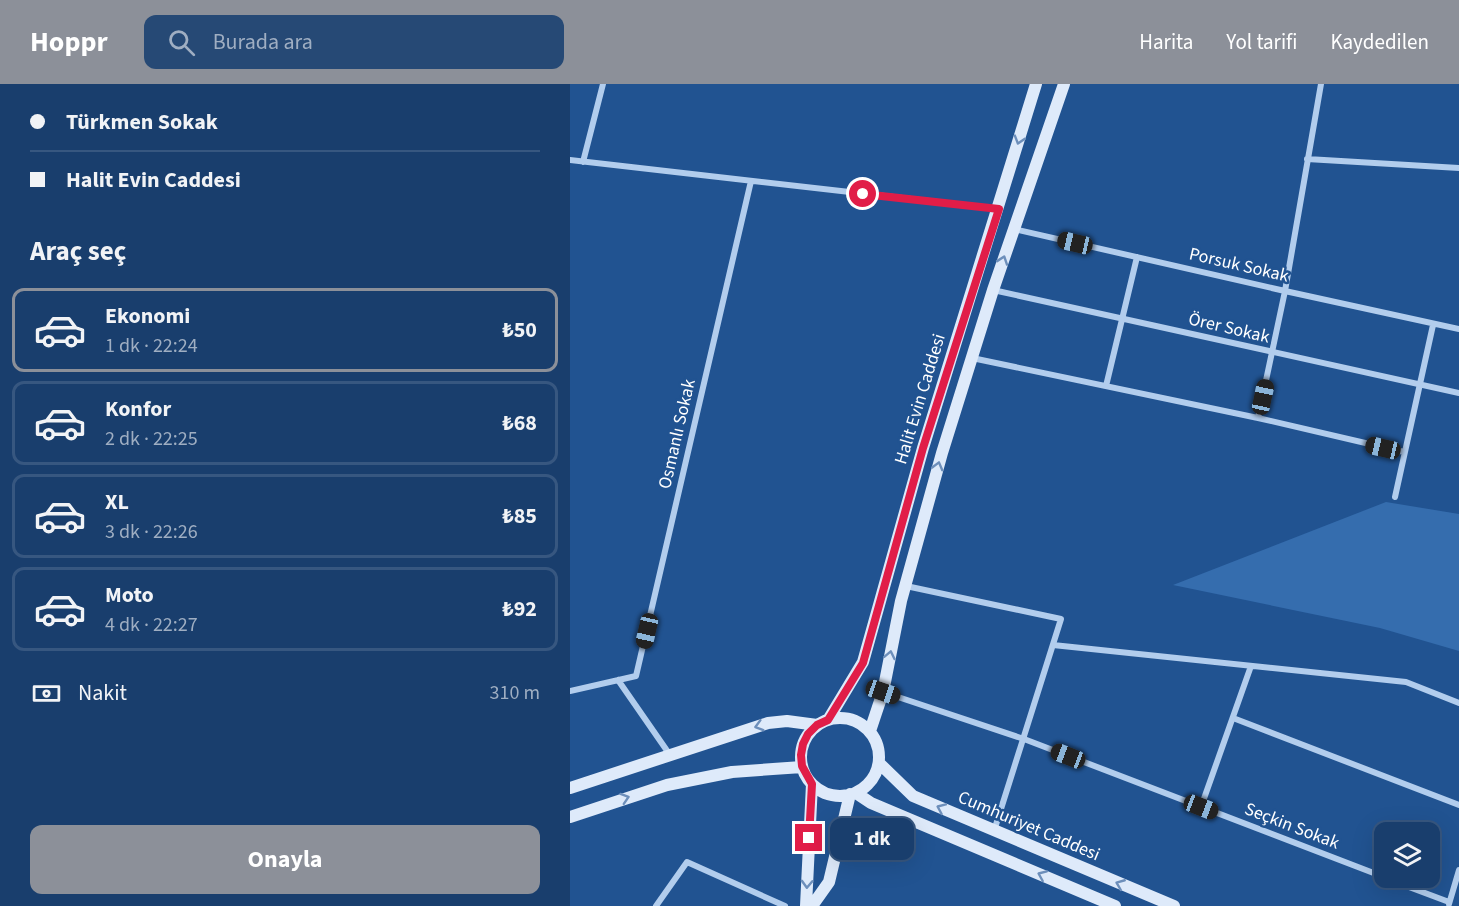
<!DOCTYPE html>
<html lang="tr">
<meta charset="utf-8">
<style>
body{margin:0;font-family:"Source Sans 3",sans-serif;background:#264975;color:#f1f3f6;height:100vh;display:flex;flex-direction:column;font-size:22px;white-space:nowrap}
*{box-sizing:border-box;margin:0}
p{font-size:20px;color:#9faec2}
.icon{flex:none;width:33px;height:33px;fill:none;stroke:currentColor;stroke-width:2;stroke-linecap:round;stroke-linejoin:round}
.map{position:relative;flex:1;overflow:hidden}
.side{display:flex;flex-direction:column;background:#193e6d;width:570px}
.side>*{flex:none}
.top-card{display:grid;align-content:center;height:132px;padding:0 30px;background:#193e6d}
.controls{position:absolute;left:804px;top:738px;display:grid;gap:12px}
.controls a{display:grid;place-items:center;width:66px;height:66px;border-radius:12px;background:#193e6d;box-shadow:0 6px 24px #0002,0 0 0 2px #375780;font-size:30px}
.end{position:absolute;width:27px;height:27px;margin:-14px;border:8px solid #e11d48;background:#fff;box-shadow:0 0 0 3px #fff}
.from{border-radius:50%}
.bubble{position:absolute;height:42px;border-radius:12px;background:#193e6d;box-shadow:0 6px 24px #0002,0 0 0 2px #375780;font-size:20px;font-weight:700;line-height:42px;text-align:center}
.car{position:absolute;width:18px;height:36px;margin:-18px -9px;border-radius:8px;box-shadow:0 0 4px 2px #0007;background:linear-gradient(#222 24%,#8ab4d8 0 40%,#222 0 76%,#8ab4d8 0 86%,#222 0)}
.top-card b{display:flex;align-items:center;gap:21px;height:57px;font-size:22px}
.top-card b+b{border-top:2px solid #375780}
.top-card i{width:15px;height:15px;background:#f1f3f6}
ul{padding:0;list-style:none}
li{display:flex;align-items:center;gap:18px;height:84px;margin:0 12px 9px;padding:0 18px;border:3px solid #375780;border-radius:12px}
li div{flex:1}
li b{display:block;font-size:22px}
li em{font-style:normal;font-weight:700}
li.on{border-color:#8c9099}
li>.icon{width:54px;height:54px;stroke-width:1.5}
h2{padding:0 30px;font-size:27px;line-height:72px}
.pay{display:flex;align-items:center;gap:15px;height:66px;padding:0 30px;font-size:22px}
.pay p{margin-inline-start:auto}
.primary-button{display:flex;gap:12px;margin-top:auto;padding:12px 30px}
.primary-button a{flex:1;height:69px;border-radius:12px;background:#8c9099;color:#fff;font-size:24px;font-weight:700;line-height:69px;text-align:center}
header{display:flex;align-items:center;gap:36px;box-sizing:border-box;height:84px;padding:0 30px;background:#8c9099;color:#fff}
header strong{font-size:28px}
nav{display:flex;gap:33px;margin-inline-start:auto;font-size:21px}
.search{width:420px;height:54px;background:#264975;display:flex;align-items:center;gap:15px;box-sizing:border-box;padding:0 21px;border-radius:12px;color:#9faec2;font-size:22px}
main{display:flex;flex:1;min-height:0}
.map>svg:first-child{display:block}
</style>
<header>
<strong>Hoppr</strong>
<div class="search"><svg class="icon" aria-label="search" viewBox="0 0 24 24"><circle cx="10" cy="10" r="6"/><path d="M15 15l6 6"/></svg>Burada ara</div>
<nav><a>Harita</a><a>Yol tarifi</a><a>Kaydedilen</a></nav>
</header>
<main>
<section class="side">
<div class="top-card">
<b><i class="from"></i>Türkmen Sokak</b>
<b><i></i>Halit Evin Caddesi</b>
</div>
<h2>Araç seç</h2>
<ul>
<li class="on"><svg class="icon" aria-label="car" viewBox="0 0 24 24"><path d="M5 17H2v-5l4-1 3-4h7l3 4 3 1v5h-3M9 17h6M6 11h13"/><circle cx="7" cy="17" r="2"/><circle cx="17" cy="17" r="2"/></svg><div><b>Ekonomi</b><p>1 dk · 22:24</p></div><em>₺50</em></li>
<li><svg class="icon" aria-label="car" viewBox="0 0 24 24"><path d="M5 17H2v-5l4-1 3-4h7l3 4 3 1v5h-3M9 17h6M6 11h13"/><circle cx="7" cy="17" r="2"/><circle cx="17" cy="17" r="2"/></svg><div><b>Konfor</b><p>2 dk · 22:25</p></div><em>₺68</em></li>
<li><svg class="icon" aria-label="car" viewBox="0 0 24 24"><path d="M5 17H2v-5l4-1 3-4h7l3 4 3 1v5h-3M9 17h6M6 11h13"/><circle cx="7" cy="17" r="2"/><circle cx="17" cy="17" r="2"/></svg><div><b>XL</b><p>3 dk · 22:26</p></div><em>₺85</em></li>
<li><svg class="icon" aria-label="car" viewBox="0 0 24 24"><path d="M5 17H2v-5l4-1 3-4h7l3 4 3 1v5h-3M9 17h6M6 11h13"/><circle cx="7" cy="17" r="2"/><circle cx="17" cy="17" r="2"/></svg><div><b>Moto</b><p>4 dk · 22:27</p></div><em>₺92</em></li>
</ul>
<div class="pay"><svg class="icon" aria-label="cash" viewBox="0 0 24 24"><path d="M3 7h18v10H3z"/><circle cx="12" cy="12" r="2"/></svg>Nakit<p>310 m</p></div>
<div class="primary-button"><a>Onayla</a></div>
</section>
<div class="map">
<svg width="889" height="822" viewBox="0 0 889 822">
<rect width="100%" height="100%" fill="#215391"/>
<!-- green -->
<path fill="#356dae" d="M 816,418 L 889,430 L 889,567 L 810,544 L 603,501 Z"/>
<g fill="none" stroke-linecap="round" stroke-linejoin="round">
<!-- minor -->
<path stroke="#b2cded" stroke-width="6" d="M 737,75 L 889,84
M 0,76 L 429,125
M 13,78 L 33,0
M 444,145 L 715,207 L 889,245
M 423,206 L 889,309
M 402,274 L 688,334 L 834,368
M 536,302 L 567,173
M 688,334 L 715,207 L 751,0
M 825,413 L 863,241
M 336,502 L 491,535 L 424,747
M 483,561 L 836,598 L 889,619
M 48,596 L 100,671
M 0,607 L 66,592 L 181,97
M 313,608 L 454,655 L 814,793
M 663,634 L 889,721
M 631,723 L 681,582
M 815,794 L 879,818
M 879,820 L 889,786
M 86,822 L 117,778 L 215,822"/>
<!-- secondary -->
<path stroke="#deeafa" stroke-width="12" d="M231 673a39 39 0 1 1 78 0a39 39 0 1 1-78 0Z
M 258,636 L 293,578 L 353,364 L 466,0
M 300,647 L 313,608 L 331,517 L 372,369 L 423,206 L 494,0
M 309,679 L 343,712 L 604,822
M 0,704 L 198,639 L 217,637 L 247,641
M 286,709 L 301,719 L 545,822
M 0,733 L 97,701 L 162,688 L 232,683
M 236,822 L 242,700
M 242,822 L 259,798 L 280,710"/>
</g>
<!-- one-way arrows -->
<defs><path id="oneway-chevron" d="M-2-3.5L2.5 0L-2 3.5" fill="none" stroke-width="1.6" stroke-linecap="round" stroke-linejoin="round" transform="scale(1.5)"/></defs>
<g stroke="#6d8fbb">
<use href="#oneway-chevron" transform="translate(449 56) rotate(107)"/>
<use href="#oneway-chevron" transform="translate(433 176) rotate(-71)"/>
<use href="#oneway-chevron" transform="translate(368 382) rotate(-75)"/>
<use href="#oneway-chevron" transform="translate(320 571) rotate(-78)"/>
<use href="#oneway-chevron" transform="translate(189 642) rotate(164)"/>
<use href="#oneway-chevron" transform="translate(55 714) rotate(-18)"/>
<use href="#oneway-chevron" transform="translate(371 724) rotate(-156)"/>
<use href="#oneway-chevron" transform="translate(472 791) rotate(-157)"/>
<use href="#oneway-chevron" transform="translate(237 800) rotate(92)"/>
<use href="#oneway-chevron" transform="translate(550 800) rotate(-158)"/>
</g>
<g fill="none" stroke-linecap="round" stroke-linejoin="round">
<!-- route -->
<path stroke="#e11d48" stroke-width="8" d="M 239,754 L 242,700 L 232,682 L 231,671 L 233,660 L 238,650 L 247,641 L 258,636 L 293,579 L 353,364 L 429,125 L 293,110"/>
</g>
<g text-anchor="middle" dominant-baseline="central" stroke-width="5" stroke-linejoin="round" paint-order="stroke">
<!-- street labels -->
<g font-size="18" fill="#fff" stroke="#215391">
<text transform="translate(669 181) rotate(13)">Porsuk Sokak</text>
<text transform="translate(659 244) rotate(13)">Örer Sokak</text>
<text transform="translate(350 315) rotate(-73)">Halit Evin Caddesi</text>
<text transform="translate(107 350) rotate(-77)">Osmanlı Sokak</text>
<text transform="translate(459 742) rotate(23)">Cumhuriyet Caddesi</text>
<text transform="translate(722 742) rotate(21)">Seçkin Sokak</text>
</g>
</g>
</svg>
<div class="controls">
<a><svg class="icon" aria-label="layers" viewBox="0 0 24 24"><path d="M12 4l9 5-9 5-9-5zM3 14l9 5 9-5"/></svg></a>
</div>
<i class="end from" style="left:293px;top:110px"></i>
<i class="end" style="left:239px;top:754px"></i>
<div class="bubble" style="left:260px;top:734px;width:84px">1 dk</div>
<i class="car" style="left:505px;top:159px;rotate:283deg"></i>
<i class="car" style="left:693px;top:313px;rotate:12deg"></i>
<i class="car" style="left:813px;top:364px;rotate:283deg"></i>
<i class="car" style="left:77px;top:547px;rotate:193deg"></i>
<i class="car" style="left:313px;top:608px;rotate:109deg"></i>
<i class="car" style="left:498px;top:672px;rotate:291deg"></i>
<i class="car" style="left:631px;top:723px;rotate:111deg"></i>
</div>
</main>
